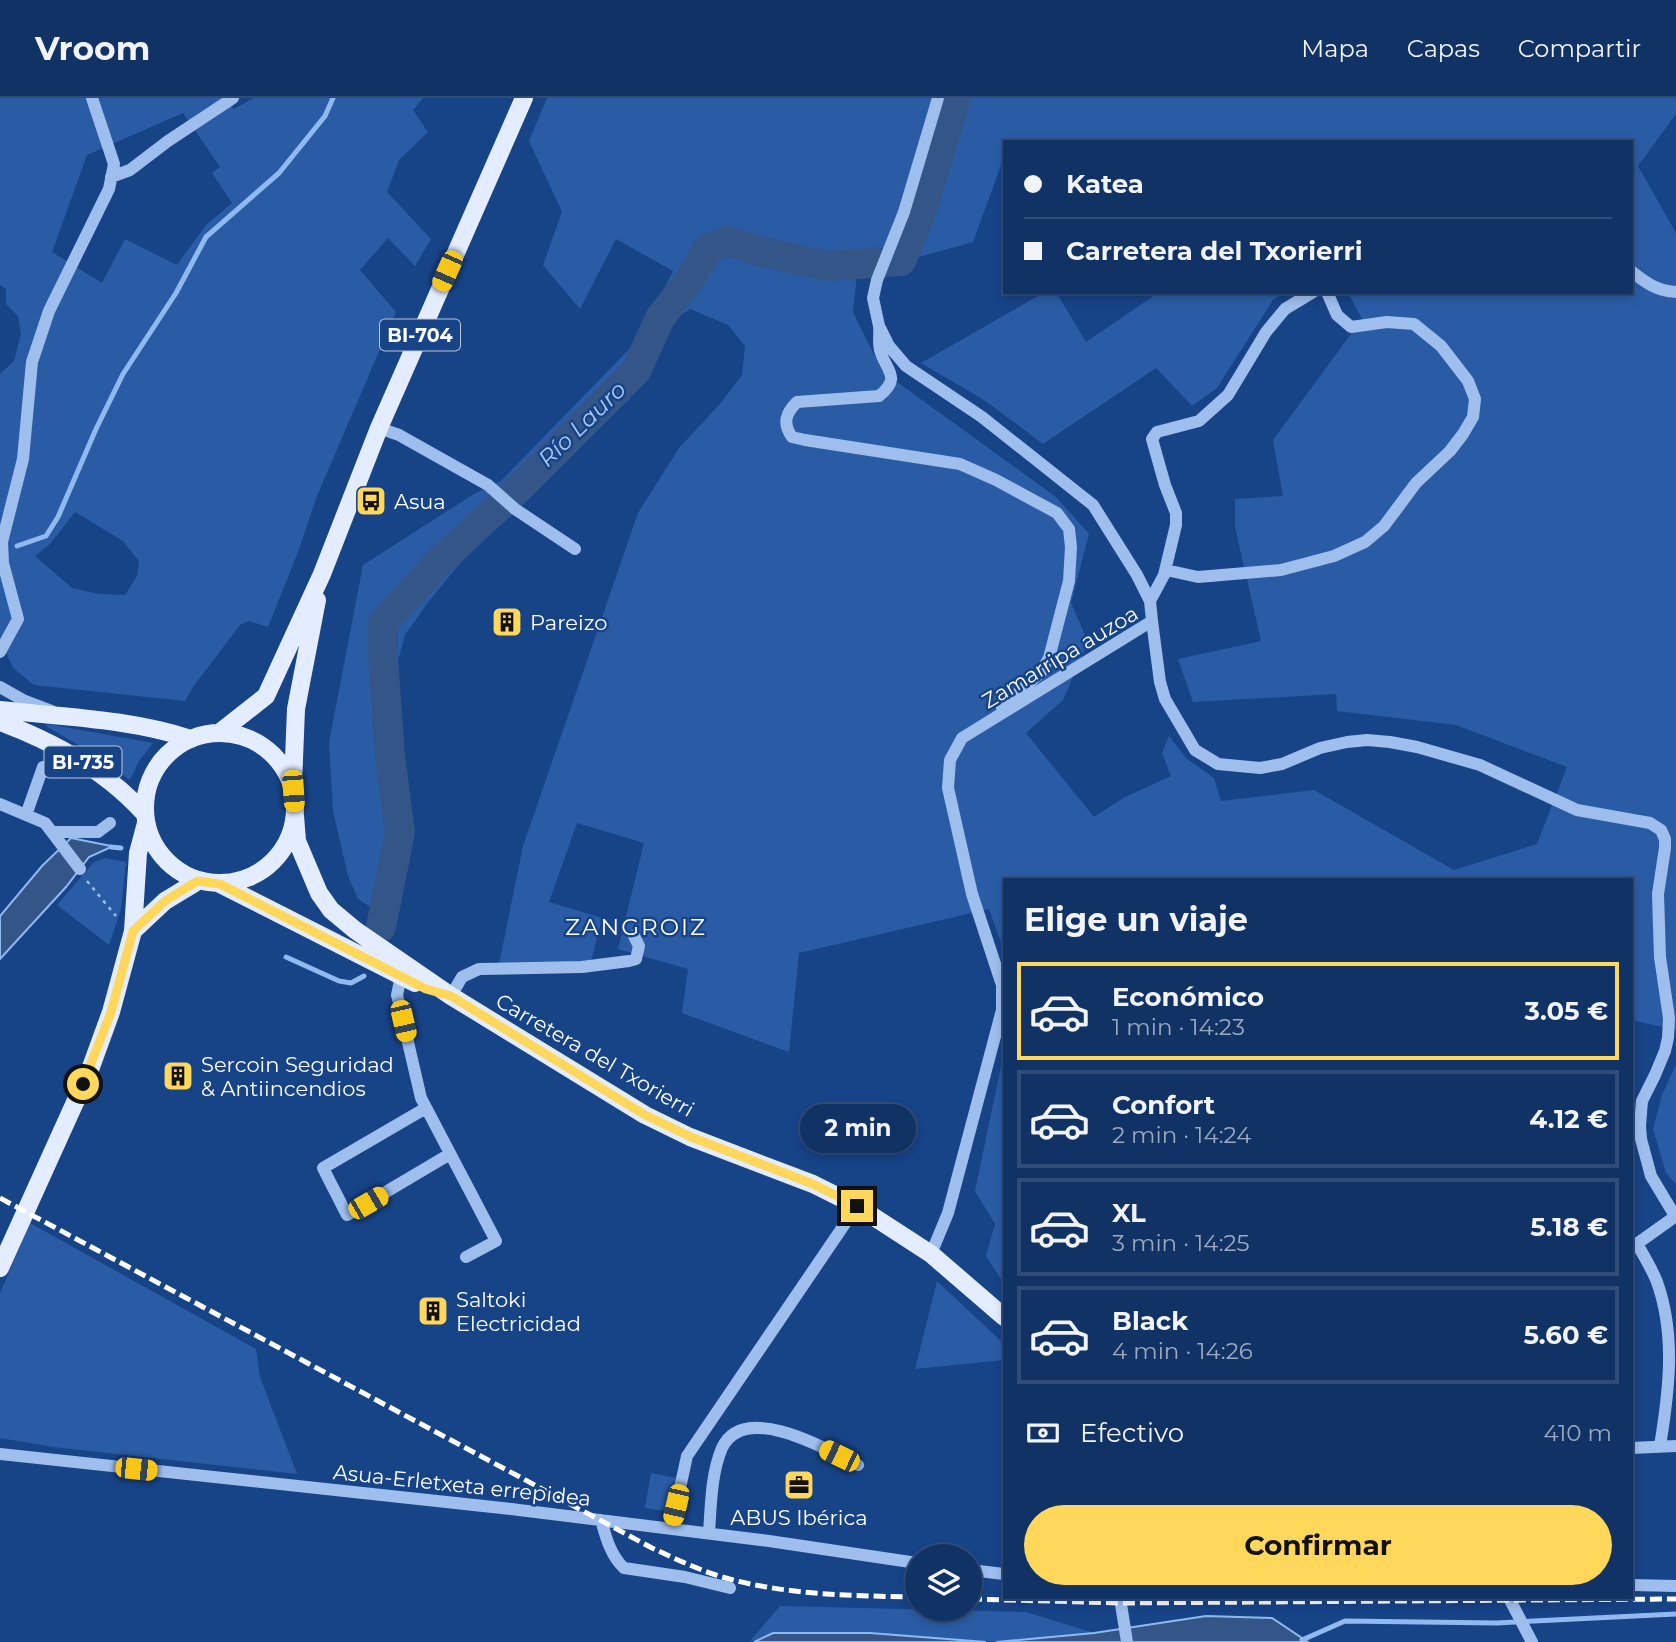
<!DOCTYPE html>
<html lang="es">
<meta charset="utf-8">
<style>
body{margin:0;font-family:Montserrat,sans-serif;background:#1e3e6e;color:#f1f3f6;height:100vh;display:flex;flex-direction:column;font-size:26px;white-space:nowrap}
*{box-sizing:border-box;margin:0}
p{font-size:23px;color:#9caabf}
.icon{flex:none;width:38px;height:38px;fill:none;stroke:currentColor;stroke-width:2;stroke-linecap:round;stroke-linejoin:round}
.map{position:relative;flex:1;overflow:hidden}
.drawer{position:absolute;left:1003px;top:780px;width:630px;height:721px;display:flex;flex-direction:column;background:#113265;border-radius:0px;box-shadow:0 4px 10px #0003,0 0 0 2px #304d79}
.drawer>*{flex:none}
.guide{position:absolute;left:1003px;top:42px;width:630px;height:154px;border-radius:0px;box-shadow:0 4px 10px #0003,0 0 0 2px #304d79;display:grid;align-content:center;height:154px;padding:0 21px;background:#113265}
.buttons{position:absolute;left:905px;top:1446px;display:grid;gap:14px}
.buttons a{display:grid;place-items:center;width:77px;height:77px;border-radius:50%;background:#113265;box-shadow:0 4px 10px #0003,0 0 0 2px #304d79;font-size:35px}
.end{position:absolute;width:32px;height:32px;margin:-16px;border:9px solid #ffd75a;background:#111;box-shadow:0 0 0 4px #111}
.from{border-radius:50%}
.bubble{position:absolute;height:49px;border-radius:24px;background:#113265;box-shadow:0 4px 10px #0003,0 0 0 2px #304d79;font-size:23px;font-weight:700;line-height:49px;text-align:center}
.car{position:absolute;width:21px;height:42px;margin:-21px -10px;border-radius:9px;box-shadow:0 0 5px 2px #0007;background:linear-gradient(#f5c518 24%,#345 0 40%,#f5c518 0 76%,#345 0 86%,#f5c518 0)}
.guide b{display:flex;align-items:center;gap:24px;height:66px;font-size:26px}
.guide b+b{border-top:2px solid #304d79}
.guide i{width:18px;height:18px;background:#f1f3f6}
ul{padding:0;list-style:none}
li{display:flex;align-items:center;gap:21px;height:98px;margin:0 14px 10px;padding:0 7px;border:4px solid #304d79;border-radius:0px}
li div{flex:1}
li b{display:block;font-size:26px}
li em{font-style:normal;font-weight:700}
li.active{border-color:#ffd75a}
li>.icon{width:63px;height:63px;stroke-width:1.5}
h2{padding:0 21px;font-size:32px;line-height:84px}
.pay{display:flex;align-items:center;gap:18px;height:77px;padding:0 21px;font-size:26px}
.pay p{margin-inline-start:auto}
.cta{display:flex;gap:14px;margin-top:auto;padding:14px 21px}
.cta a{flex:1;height:80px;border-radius:42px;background:#ffd75a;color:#111;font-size:28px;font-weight:700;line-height:80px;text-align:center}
header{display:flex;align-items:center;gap:42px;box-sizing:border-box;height:98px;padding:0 35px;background:#113265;border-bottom:2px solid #304d79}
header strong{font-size:33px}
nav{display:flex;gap:38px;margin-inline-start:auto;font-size:24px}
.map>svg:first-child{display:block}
</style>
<header>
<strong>Vroom</strong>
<nav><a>Mapa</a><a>Capas</a><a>Compartir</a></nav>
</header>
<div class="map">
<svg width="1676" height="1544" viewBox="0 0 1676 1544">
<rect width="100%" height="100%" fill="#174387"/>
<!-- green -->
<path fill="#2a5ca5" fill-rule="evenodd" d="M 0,0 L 221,0 L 234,11 L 254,0 L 423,0 L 413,12 L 428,34 L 399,62 L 387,94 L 431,141 L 415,168 L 388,140 L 360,172 L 396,214 L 317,398 L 298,454 L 268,529 L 249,523 L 240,527 L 193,589 L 185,603 L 34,587 L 13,570 L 0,541 L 0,276 L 14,263 L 21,236 L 18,218 L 6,206 L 6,191 L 0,187 ZM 183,15 L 220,69 L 212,75 L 232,105 L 206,127 L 177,167 L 125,141 L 102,185 L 52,154 L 87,57 ZM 75,414 L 123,443 L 139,463 L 137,478 L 125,497 L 99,496 L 72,490 L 35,458 L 50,446 Z
M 547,0 L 1676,0 L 1676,16 L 1638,68 L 1676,135 L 1676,932 L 1631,922 L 1631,782 L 1004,782 L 1004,853 L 989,811 L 799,855 L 789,954 L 682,915 L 688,871 L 618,851 L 644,745 L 577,725 L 549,804 L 602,820 L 591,864 L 499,866 L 523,748 L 638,415 L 679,350 L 719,307 L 742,277 L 745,248 L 728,227 L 690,211 L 663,229 L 629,303 L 619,299 L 524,397 L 489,430 L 429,503 L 405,537 L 397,566 L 409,743 L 391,828 L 383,817 L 358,801 L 348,778 L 333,713 L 329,644 L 363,467 L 474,396 L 501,383 L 639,241 L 673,173 L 616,141 L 580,211 L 543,167 L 562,114 L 529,43 ZM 1036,40 L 1047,44 L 1631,44 L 1631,194 L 1348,194 L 1362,221 L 1273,342 L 1283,398 L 1235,401 L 1235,429 L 1261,543 L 1178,561 L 1193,604 L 1336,596 L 1337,613 L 1456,627 L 1567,669 L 1537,746 L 1454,772 L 1314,692 L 1221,703 L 1214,680 L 1186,660 L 1169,638 L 1162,655 L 1171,678 L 1123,700 L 1094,719 L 1026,635 L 1063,602 L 1088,544 L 1071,505 L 1089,436 L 1056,399 L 882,273 L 853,214 L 857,176 L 973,144 L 1004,59 L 1004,44 L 1030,44 Z
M 1045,194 L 1056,194 L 1086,244 L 1152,199 L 1151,194 L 1284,194 L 1273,202 L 1217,290 L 1192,308 L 1156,270 L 1043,346 L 984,302 L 921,265 Z
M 47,626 L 153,645 L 139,663 L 130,682 L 92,655 L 46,628 Z
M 105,760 L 126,764 L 121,811 L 109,847 L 57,807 L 94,764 Z
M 1004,954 L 1004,1186 L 986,1158 L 995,1126 L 975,1093 Z
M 1676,966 L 1676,1086 L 1666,1075 L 1653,1031 L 1662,997 Z
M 30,1125 L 256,1251 L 260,1279 L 297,1376 L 53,1349 L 0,1340 L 0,1195 Z
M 937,1183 L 1004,1246 L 1004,1262 L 915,1271 Z
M 651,1375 L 676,1380 L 670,1414 L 645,1410 Z
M 780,1508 L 1026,1514 L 1094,1535 L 996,1544 L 870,1535 L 773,1535 L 749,1544 Z"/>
<!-- water -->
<path fill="#345587" stroke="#90b9f0" stroke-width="2" d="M 71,740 L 121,750 L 111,749 L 89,759 L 66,789 L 0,861 L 0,818 L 42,768 Z
M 1206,1518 L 1272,1520 L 1308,1544 L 996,1544 L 1094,1535 Z
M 773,1535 L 870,1535 L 986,1544 L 754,1544 Z"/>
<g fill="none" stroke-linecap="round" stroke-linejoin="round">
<!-- stream -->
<path stroke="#90b9f0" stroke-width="5" d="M 17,448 L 46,438 L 58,419 L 96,331 L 123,276 L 176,195 L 206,139 L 279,75 L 325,18 L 333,0
M 111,749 L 121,750
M 286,859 L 339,883 L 351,885 L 364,878
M 1302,1542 L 1345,1523 L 1496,1525 L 1676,1516"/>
<!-- river -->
<path stroke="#345587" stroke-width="30" d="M 381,829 L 400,734 L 390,658 L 383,560 L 383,525 L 440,463 L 518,391 L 636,273 L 660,220 L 688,184 L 708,151 L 728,143 L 762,154 L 828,168 L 901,163 L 922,111 L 956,0"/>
<!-- path -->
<path stroke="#9ebeed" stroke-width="2.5" stroke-dasharray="3.5 5" stroke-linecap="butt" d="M 87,783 L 116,818"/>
<!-- minor -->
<path stroke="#9ebeed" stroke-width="12" d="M 938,0 L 904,114 L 877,182 L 873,200 L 879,228 L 889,248 L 906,268 L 982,319 L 1093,407 L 1137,477 L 1150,503 L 1152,523
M 111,79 L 130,72 L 168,43 L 233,0
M 1631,173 C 1646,185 1657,193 1676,194
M 879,228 C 880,235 878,245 880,252 C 885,272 903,279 879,298 L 797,304 C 786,315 782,325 792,339 L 805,342 L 960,366 L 996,382 L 1057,415 L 1069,431 L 1071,449 L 1069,483 L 1049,560 L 1041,574 L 1002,610
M 379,330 L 399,337 L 488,387 L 515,411 L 575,451
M 1166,472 L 1198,479 L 1281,472 L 1334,458 L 1365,444 L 1384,428 L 1416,385 L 1450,353 L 1463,336 L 1473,319 L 1475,301 L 1468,283 L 1441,248 L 1414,226 L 1387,224 L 1351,229 L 1337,217 L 1327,194
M 1150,503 L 1164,477 L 1176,427 L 1176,415 L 1165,387 L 1152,341 L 1157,334 L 1199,323 L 1228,297 L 1266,234 L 1285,211 L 1313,194
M 0,554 L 18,521 L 3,465 L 2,444 L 23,361 L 32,264 L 49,213 L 109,91 L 114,66 L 92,0
M 0,589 L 23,602 L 52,613
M 0,706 L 45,725 L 80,771
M 26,717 L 43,669
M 52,734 L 98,734 L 110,725
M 401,878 L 397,897 L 421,1000 L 496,1143 L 466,1159
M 451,898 L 462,879 L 479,871 L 582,869 L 629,863 L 636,861 L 639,848 L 634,838
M 426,1010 L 323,1070 L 347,1117 L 450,1056
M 1637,1146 C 1644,1158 1652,1171 1657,1184 C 1676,1237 1669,1293 1660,1348
M 1631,1150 L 1676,1118
M 931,1156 L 948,1115 L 1002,912 L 1002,887 L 972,796 L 948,690 L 950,662 L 962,640 L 1152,523 L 1160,584 L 1165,601 L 1195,652 L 1218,666 L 1260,670 L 1282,666 L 1320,650 L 1347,644 L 1367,642 L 1390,644 L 1417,649 L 1480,667 L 1577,712 L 1650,725 L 1661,732 L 1665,741 L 1665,750 L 1658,796 L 1660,859 L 1669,920 L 1668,940 L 1665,953 L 1655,977 L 1642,1003 L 1640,1028 L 1641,1041 L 1651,1078 L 1675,1118
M 1631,1350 L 1676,1348
M 0,1356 L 511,1411 L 769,1443 L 917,1465
M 601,1422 C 606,1440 611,1458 624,1470 L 685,1479 L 730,1490
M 671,1431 L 687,1358 L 857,1108
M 709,1435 C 711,1407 711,1376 722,1350 C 744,1303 827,1351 858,1367
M 970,1472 L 1004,1476
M 1631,1487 L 1676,1488
M 1120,1500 L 1127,1544
M 1509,1500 L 1532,1544"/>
<!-- major -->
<path stroke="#e4edff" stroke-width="18" d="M 0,612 C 64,619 130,621 191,641
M 0,624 C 54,644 106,673 144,715
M 219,635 L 266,598 L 322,476 L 379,330 L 524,0
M145 710a75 75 0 1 1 150 0a75 75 0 1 1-150 0Z
M 293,686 L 296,611 L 317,502
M 295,718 L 297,743 L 319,795 L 331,812 L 355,832 L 451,898 L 645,1017 L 690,1039 L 813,1086 L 857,1108 L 931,1156 L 1004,1219
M 220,786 L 415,885
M 133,833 L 165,803 L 198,783
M 0,1170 L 91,969 L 111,914 L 133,833 L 138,755 L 146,725"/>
<!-- rail -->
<path stroke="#fff" stroke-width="5" stroke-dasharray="12 5" stroke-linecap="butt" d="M 0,1100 L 652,1450 C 678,1462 705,1475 733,1482 C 793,1497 855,1498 917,1499
M 970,1501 L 1121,1505 L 1676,1501"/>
</g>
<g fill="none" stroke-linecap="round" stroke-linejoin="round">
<!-- route -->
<path stroke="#ffd75a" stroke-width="9" d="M 83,986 L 111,914 L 133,833 L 165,803 L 189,788 L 198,783 L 220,786 L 426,891 L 451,898 L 645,1017 L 691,1039 L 813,1086 L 857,1108"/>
</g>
<!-- icons -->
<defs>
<g id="bus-square" transform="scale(1.575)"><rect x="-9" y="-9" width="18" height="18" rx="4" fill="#ffd75a" stroke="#174387"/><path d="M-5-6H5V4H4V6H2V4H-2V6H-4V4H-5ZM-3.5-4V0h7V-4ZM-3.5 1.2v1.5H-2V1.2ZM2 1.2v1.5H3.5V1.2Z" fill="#111"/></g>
<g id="building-square" transform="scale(1.575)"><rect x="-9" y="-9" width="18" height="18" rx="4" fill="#ffd75a" stroke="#174387"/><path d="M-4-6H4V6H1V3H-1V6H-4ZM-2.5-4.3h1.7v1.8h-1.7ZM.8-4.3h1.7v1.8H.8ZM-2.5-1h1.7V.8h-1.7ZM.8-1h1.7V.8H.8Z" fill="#111"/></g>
<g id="office-square" transform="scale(1.575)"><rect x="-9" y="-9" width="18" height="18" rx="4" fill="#ffd75a" stroke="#174387"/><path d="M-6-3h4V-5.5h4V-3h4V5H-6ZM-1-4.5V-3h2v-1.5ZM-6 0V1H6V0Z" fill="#111"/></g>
</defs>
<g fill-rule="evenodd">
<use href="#bus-square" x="371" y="403"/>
<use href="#building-square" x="507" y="524"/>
<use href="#building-square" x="178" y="978"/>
<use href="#building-square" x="433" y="1213"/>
<use href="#office-square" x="799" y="1387"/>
</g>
<g text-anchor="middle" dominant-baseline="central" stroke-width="5" stroke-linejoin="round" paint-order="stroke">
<!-- shield labels -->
<g fill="#174387" stroke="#b9c7db" stroke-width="2">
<rect x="380" y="221.5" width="80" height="31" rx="5"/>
<rect x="44.5" y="648.5" width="77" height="31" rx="5"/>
</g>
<g font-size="19" font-weight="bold" fill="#fff">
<text x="420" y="237">BI-704</text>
<text x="83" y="664">BI-735</text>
</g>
<!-- poi labels -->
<g font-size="21" fill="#fff" stroke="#174387" text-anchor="start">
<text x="394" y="403">Asua</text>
<text x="530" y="524">Pareizo</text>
<text x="201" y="966">Sercoin Seguridad<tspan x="201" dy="24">&amp; Antiincendios</tspan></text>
<text x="456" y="1201">Saltoki<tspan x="456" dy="24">Electricidad</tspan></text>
<text x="799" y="1419" text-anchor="middle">ABUS Ibérica</text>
</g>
<!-- street labels -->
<g font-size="21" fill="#fff" stroke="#174387">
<text transform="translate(1060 559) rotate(-31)">Zamarripa auzoa</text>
<text transform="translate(595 957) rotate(30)">Carretera del Txorierri</text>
<text transform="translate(462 1387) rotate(6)">Asua-Erletxeta errepidea</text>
</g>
<!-- water labels -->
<g font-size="23" font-style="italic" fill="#a9c9f5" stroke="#174387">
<text transform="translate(582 326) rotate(-44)">Río Lauro</text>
</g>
<!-- neighbourhood labels -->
<g font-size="23" letter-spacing="2" fill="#fff" stroke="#174387">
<text x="636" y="829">ZANGROIZ</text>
</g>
</g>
</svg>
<div class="buttons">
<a><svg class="icon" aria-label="layers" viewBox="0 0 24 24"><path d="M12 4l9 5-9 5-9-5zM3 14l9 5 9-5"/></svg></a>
</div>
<i class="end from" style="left:83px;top:986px"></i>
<i class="end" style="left:857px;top:1108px"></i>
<div class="bubble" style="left:800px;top:1006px;width:116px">2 min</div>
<i class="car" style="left:447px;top:173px;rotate:204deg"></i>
<i class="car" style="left:293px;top:693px;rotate:176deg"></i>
<i class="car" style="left:403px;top:923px;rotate:167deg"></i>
<i class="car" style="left:368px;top:1105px;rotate:60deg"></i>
<i class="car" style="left:839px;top:1358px;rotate:296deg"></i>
<i class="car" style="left:136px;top:1371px;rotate:96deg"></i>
<i class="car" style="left:676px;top:1407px;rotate:193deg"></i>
<div class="guide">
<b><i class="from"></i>Katea</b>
<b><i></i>Carretera del Txorierri</b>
</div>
<section class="drawer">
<h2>Elige un viaje</h2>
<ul>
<li class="active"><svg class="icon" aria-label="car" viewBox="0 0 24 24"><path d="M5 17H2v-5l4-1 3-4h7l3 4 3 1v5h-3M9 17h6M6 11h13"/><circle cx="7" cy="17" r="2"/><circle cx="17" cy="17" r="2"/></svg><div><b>Económico</b><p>1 min · 14:23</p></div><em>3.05 €</em></li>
<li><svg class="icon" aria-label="car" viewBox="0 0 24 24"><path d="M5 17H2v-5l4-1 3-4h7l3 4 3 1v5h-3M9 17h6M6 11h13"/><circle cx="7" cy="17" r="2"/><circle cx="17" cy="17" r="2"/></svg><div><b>Confort</b><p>2 min · 14:24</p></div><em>4.12 €</em></li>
<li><svg class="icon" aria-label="car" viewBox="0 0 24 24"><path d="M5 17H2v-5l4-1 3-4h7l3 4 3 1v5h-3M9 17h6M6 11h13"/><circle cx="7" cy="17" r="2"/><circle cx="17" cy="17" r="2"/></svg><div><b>XL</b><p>3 min · 14:25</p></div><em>5.18 €</em></li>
<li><svg class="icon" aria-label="car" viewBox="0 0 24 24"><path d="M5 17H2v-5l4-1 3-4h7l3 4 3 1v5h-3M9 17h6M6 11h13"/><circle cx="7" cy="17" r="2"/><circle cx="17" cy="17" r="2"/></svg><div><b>Black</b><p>4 min · 14:26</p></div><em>5.60 €</em></li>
</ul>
<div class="pay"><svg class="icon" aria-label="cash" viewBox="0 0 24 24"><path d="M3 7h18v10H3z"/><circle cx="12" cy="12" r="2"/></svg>Efectivo<p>410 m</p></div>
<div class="cta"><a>Confirmar</a></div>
</section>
</div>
